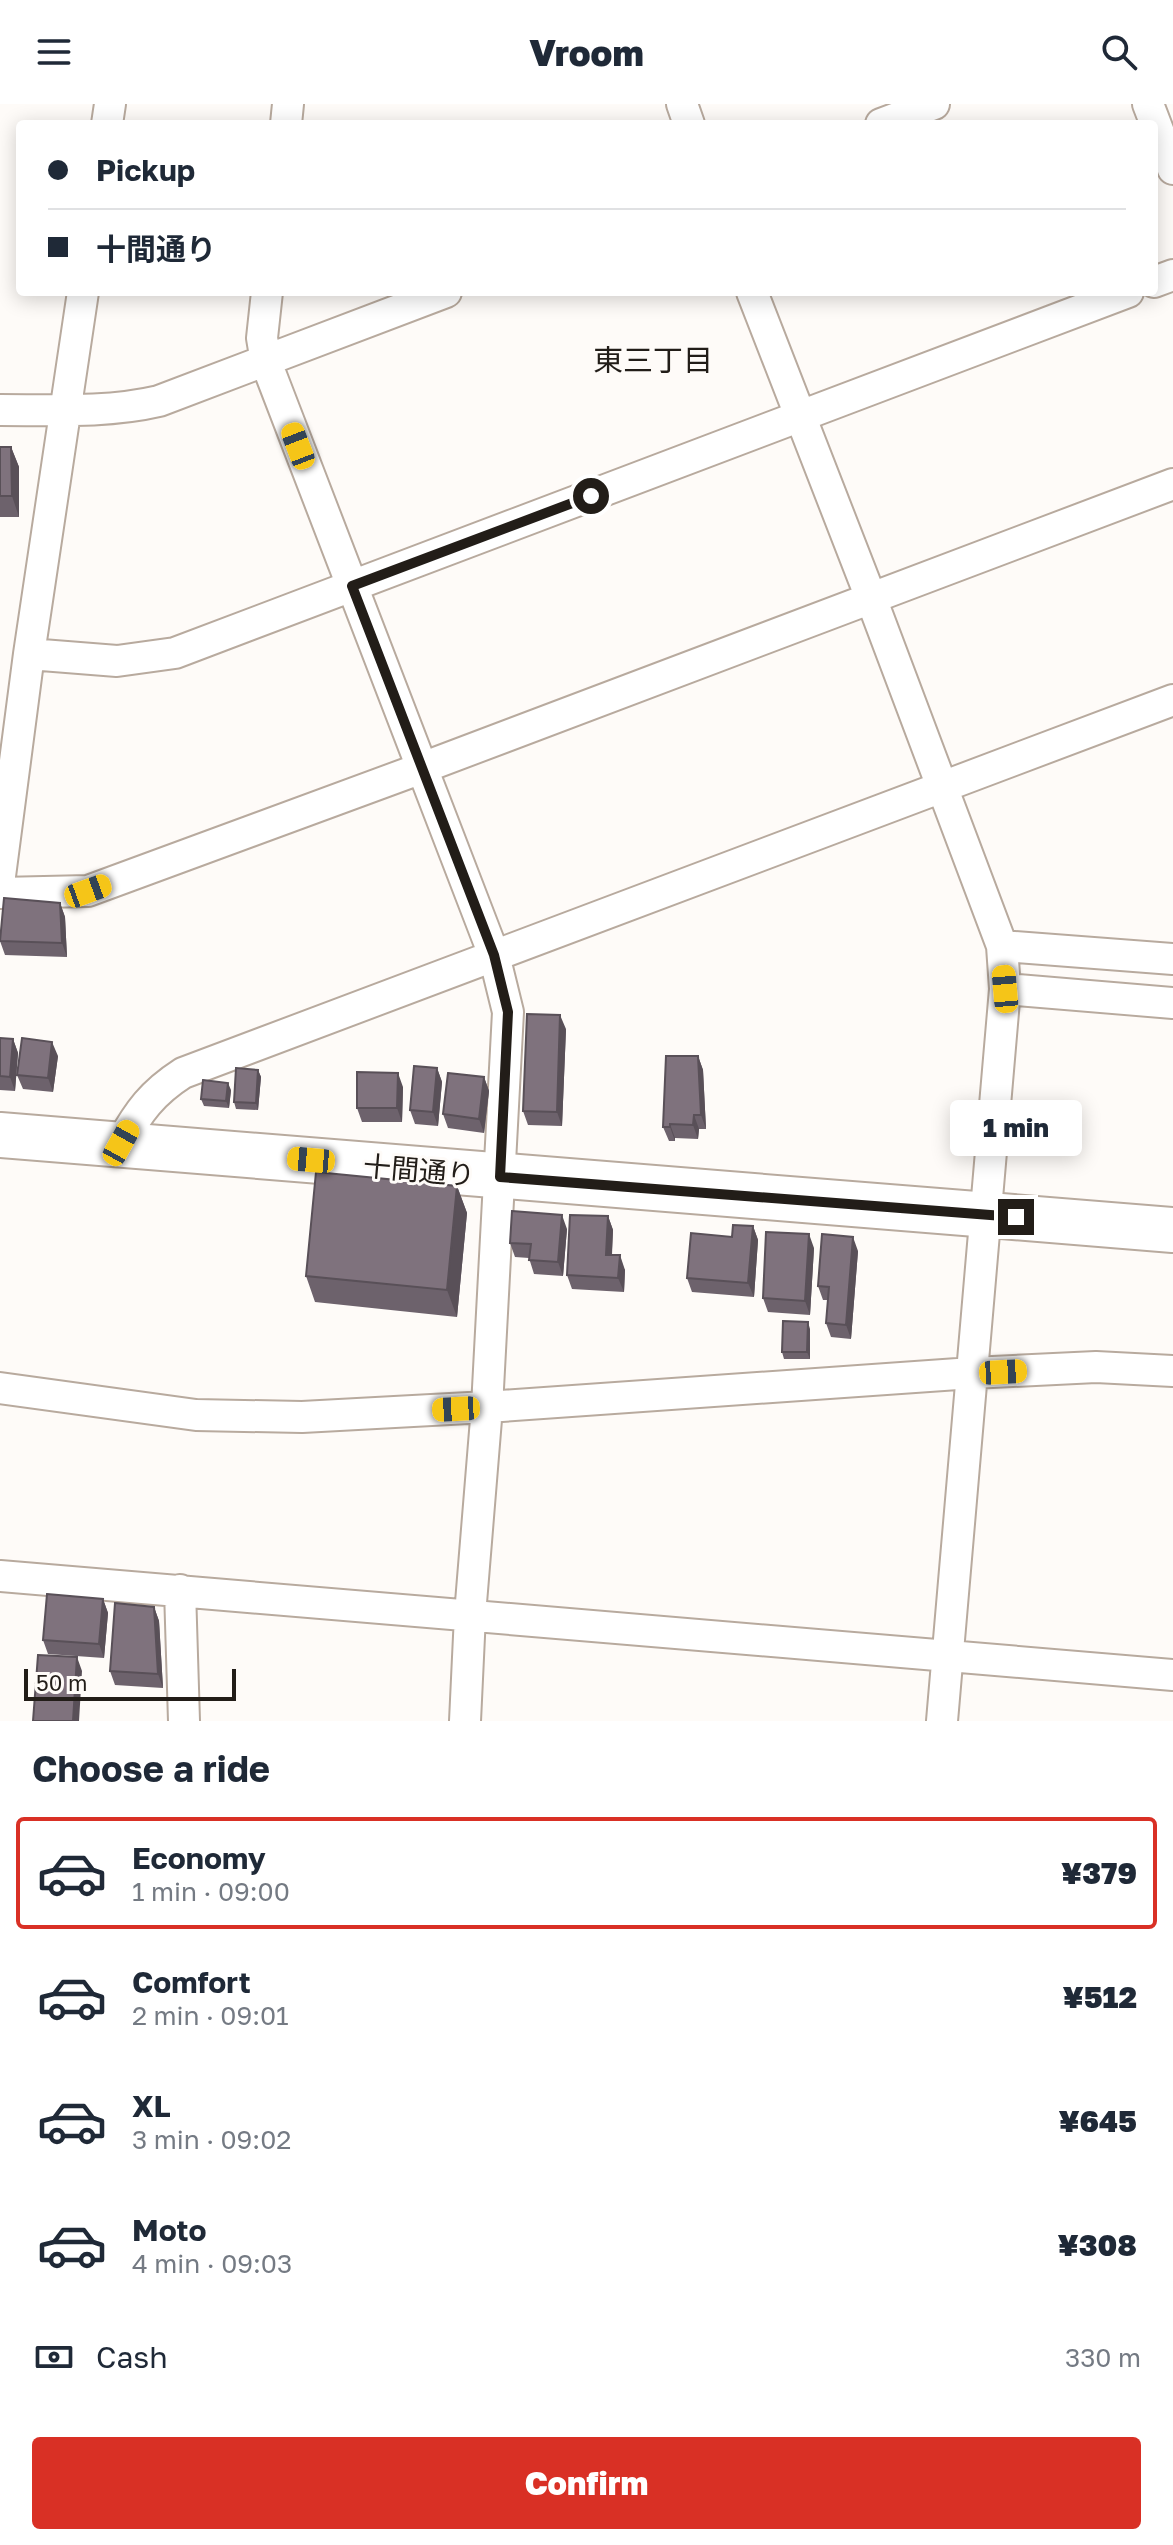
<!DOCTYPE html>
<meta charset="utf-8">
<style>
body{margin:0;font-family:"Golos Text","Noto Sans JP",sans-serif;background:#f2f2f3;color:#1f2937;height:100vh;display:flex;flex-direction:column;font-size:30px;white-space:nowrap}
*{box-sizing:border-box;margin:0}
p{font-size:26px;color:#747a83}
.icon{flex:none;width:44px;height:44px;fill:none;stroke:currentColor;stroke-width:2;stroke-linecap:round;stroke-linejoin:round}
.map{position:relative;height:1617px;overflow:hidden}
.side{display:flex;flex-direction:column;background:#fff;flex:1}
.side>*{flex:none}
.hud{position:absolute;left:16px;top:16px;width:1142px;height:176px;border-radius:8px;box-shadow:0 4px 20px #0003;display:grid;align-content:center;height:176px;padding:0 32px;background:#fff}
.scale{position:absolute;left:24px;bottom:20px;width:212px;box-sizing:border-box;padding-left:8px;border:4px solid #221d18;border-top:0;font-size:22px;line-height:28px;white-space:nowrap;color:#221d18;-webkit-text-stroke:6px #fefbf8;paint-order:stroke}
.end{position:absolute;width:36px;height:36px;margin:-18px;border:10px solid #221d18;background:#fff;box-shadow:0 0 0 4px #fff}
.from{border-radius:50%}
.bubble{position:absolute;height:56px;border-radius:8px;background:#fff;box-shadow:0 4px 20px #0003;font-size:26px;font-weight:800;line-height:56px;text-align:center}
.car{position:absolute;width:24px;height:48px;margin:-24px -12px;border-radius:10px;box-shadow:0 0 6px 2px #0007;background:linear-gradient(#f5c518 24%,#345 0 40%,#f5c518 0 76%,#345 0 86%,#f5c518 0)}
.hud b{display:flex;align-items:center;gap:28px;height:76px;font-size:30px}
.hud b+b{border-top:2px solid #e0e1e3}
.hud i{width:20px;height:20px;background:#1f2937}
ul{padding:0;list-style:none}
li{display:flex;align-items:center;gap:24px;height:112px;margin:0 16px 12px;padding:0 16px;border:4px solid transparent;border-radius:8px}
li div{flex:1}
li b{display:block;font-size:30px}
li em{font-style:normal;font-weight:800}
li.selected{border-color:#d93025}
li>.icon{width:72px;height:72px;stroke-width:1.5}
h2{padding:0 32px;font-size:36px;line-height:96px}
.pay{display:flex;align-items:center;gap:20px;height:88px;padding:0 32px;font-size:30px}
.pay p{margin-inline-start:auto}
.primary-button{display:flex;gap:16px;margin-top:auto;padding:16px 32px}
.primary-button a{flex:1;height:92px;border-radius:8px;background:#d93025;color:#fff;font-size:32px;font-weight:800;line-height:92px;text-align:center}
header{display:flex;justify-content:space-between;align-items:center;height:104px;padding:0 32px;background:#fff;font-size:36px;font-weight:800}
.map>svg:first-child{display:block}
</style>
<header><svg class="icon" aria-label="menu" viewBox="0 0 24 24"><path d="M4 6h16M4 12h16M4 18h16"/></svg>Vroom<svg class="icon" aria-label="search" viewBox="0 0 24 24"><circle cx="10" cy="10" r="6"/><path d="M15 15l6 6"/></svg></header>
<div class="map">
<svg width="1173" height="1617" viewBox="0 0 1173 1617">
<rect width="100%" height="100%" fill="#fefbf8"/>
<g fill="none" stroke-linecap="round" stroke-linejoin="round">
<!-- street casing -->
<g stroke="#b8aa9e" stroke-width="34">
<path id="street" d="M 682,0 L 689,20
M 1148,0 L 1173,65
M 107,20 L 110,0
M 286,20 L 288,0
M 881,20 L 934,0
M 1154,178 L 1173,171
M 267,188 L 262,234 L 266,258 L 494,851 L 508,908 L 487,1303 L 470,1511 L 465,1617
M 752,188 L 871,494 L 1002,842 L 1005,885 L 942,1617
M 0,306 C 53,306 108,309 159,297 L 446,188
M 29,550 L 117,557 L 175,549 L 1128,188
M 0,772 L 29,550 L 83,188
M 0,789 L 88,787 L 422,664 L 1173,380
M 1002,842 L 1173,855
M 1005,885 L 1173,899
M 121,1039 C 139,1007 152,989 183,969 L 1173,596
M 0,1284 L 196,1311 L 302,1313 L 487,1303 L 972,1269 L 1096,1263 L 1173,1267
M 0,1472 L 1173,1571
M 180,1486 L 184,1617"/>
</g>
<!-- secondary casing -->
<g stroke="#b8aa9e" stroke-width="48">
<path id="secondary" d="M 0,1031 L 1173,1126"/>
</g>
<!-- street -->
<use href="#street" stroke="#fff" stroke-width="30"/>
<!-- secondary -->
<use href="#secondary" stroke="#fff" stroke-width="44"/>
</g>
<!-- wall -->
<path fill="#6d626c" d="M 0,343 L 11,343 L 19,363 L 19,413 L 0,413 Z
M 60,799 L 65,813 L 67,853 L 5,851 L 0,837 Z
M 566,925 L 562,1022 L 528,1021 L 523,1007 Z
M 0,934 L 13,935 L 18,949 L 15,987 L 0,986 Z
M 58,952 L 53,988 L 23,985 L 17,971 Z
M 698,952 L 703,966 L 706,1025 L 699,1025 L 698,1035 L 675,1034 L 675,1037 L 669,1037 L 663,1023 Z
M 437,964 L 442,978 L 438,1022 L 415,1020 L 410,1006 Z
M 258,966 L 261,973 L 258,1006 L 236,1005 L 234,998 Z
M 484,973 L 489,987 L 484,1029 L 448,1024 L 443,1010 Z
M 403,983 L 402,1018 L 362,1018 L 357,1004 Z
M 231,986 L 229,1004 L 204,1002 L 201,995 Z
M 457,1082 L 467,1109 L 457,1213 L 315,1198 L 306,1172 Z
M 608,1112 L 613,1126 L 612,1151 L 625,1166 L 624,1188 L 572,1185 L 567,1171 Z
M 753,1122 L 758,1136 L 754,1193 L 692,1188 L 687,1174 L 732,1133 Z
M 567,1125 L 563,1172 L 534,1170 L 529,1154 L 515,1153 L 510,1139 Z
M 814,1144 L 810,1211 L 768,1208 L 763,1194 Z
M 858,1147 L 851,1235 L 831,1233 L 826,1219 L 828,1196 L 823,1196 L 818,1182 Z
M 810,1225 L 810,1255 L 784,1255 L 782,1248 Z
M 103,1495 L 108,1509 L 104,1554 L 48,1550 L 43,1536 Z
M 154,1503 L 159,1517 L 163,1584 L 115,1581 L 110,1567 Z"/>
<!-- shaded-wall -->
<path fill="#595058" d="M 11,343 L 19,363 L 19,413 L 12,392 Z
M 60,799 L 65,813 L 67,853 L 62,839 Z
M 560,911 L 566,925 L 562,1022 L 557,1008 Z
M 13,935 L 18,949 L 15,987 L 10,973 Z
M 52,938 L 58,952 L 53,988 L 48,974 Z
M 698,952 L 703,966 L 706,1025 L 701,1011 Z
M 437,964 L 442,978 L 438,1022 L 433,1008 Z
M 258,966 L 261,973 L 258,1006 L 256,999 Z
M 398,969 L 403,983 L 402,1018 L 397,1004 Z
M 484,973 L 489,987 L 484,1029 L 479,1015 Z
M 228,979 L 231,986 L 229,1004 L 226,997 Z
M 694,1011 L 699,1025 L 698,1035 L 693,1021 Z
M 670,1020 L 675,1034 L 675,1037 L 670,1023 Z
M 457,1082 L 467,1109 L 457,1213 L 447,1186 Z
M 562,1111 L 567,1125 L 563,1172 L 558,1158 Z
M 608,1112 L 613,1126 L 611,1165 L 606,1151 Z
M 753,1122 L 758,1136 L 754,1193 L 748,1179 Z
M 809,1130 L 814,1144 L 810,1211 L 805,1197 Z
M 853,1133 L 858,1147 L 851,1235 L 846,1221 Z
M 620,1151 L 625,1166 L 624,1188 L 618,1174 Z
M 808,1218 L 810,1225 L 810,1255 L 807,1248 Z
M 103,1495 L 108,1509 L 104,1554 L 99,1540 Z
M 154,1503 L 159,1517 L 163,1584 L 158,1570 Z
M 77,1553 L 82,1567 L 79,1617 L 73,1617 Z"/>
<!-- building -->
<path fill="#7f727d" stroke="#595058" stroke-width="2" d="M 0,343 L 11,343 L 12,392 L 0,392 Z
M 4,794 L 60,799 L 62,839 L 0,837 Z
M 527,910 L 560,911 L 557,1008 L 523,1007 Z
M 0,934 L 13,935 L 10,973 L 0,972 Z
M 22,934 L 52,938 L 48,974 L 17,971 Z
M 666,952 L 698,952 L 701,1011 L 694,1011 L 693,1021 L 670,1020 L 670,1023 L 663,1023 Z
M 414,962 L 437,964 L 433,1008 L 410,1006 Z
M 236,964 L 258,966 L 256,999 L 234,998 Z
M 357,968 L 398,969 L 397,1004 L 357,1004 Z
M 448,969 L 484,973 L 479,1015 L 443,1010 Z
M 203,976 L 228,979 L 226,997 L 201,995 Z
M 316,1068 L 457,1082 L 447,1186 L 306,1172 Z
M 512,1107 L 562,1111 L 558,1158 L 529,1156 L 531,1140 L 510,1139 Z
M 570,1111 L 608,1112 L 606,1151 L 620,1151 L 618,1174 L 567,1171 Z
M 733,1121 L 753,1122 L 748,1179 L 687,1174 L 691,1129 L 732,1133 Z
M 766,1128 L 809,1130 L 805,1197 L 763,1194 Z
M 822,1130 L 853,1133 L 846,1221 L 826,1219 L 829,1183 L 818,1182 Z
M 783,1217 L 808,1218 L 807,1248 L 782,1248 Z
M 47,1490 L 103,1495 L 99,1540 L 43,1536 Z
M 115,1499 L 154,1503 L 158,1570 L 110,1567 Z
M 38,1551 L 77,1553 L 73,1617 L 33,1617 Z"/>
<g fill="none" stroke-linecap="round" stroke-linejoin="round">
<!-- route -->
<path stroke="#221d18" stroke-width="10" d="M 591,392 L 352,482 L 494,851 L 508,908 L 500,1073 L 1016,1113"/>
</g>
<g text-anchor="middle" dominant-baseline="central" stroke-width="6" stroke-linejoin="round" paint-order="stroke">
<!-- street labels -->
<g font-size="28" fill="#221d18" stroke="#fefbf8">
<text transform="translate(419 1066) rotate(5)">十間通り</text>
</g>
<!-- neighbourhood labels -->
<g font-size="30" fill="#221d18" stroke="#fefbf8">
<text x="653" y="256">東三丁目</text>
</g>
</g>
</svg>
<div class="scale">50 m</div>
<i class="end from" style="left:591px;top:392px"></i>
<i class="end" style="left:1016px;top:1113px"></i>
<div class="bubble" style="left:950px;top:996px;width:132px">1 min</div>
<i class="car" style="left:298px;top:342px;rotate:339deg"></i>
<i class="car" style="left:88px;top:787px;rotate:70deg"></i>
<i class="car" style="left:1005px;top:885px;rotate:355deg"></i>
<i class="car" style="left:121px;top:1039px;rotate:29deg"></i>
<i class="car" style="left:311px;top:1056px;rotate:275deg"></i>
<i class="car" style="left:1003px;top:1268px;rotate:87deg"></i>
<i class="car" style="left:456px;top:1305px;rotate:267deg"></i>
<div class="hud">
<b><i class="from"></i>Pickup</b>
<b><i></i>十間通り</b>
</div>
</div>
<section class="side">
<h2>Choose a ride</h2>
<ul>
<li class="selected"><svg class="icon" aria-label="car" viewBox="0 0 24 24"><path d="M5 17H2v-5l4-1 3-4h7l3 4 3 1v5h-3M9 17h6M6 11h13"/><circle cx="7" cy="17" r="2"/><circle cx="17" cy="17" r="2"/></svg><div><b>Economy</b><p>1 min · 09:00</p></div><em>¥379</em></li>
<li><svg class="icon" aria-label="car" viewBox="0 0 24 24"><path d="M5 17H2v-5l4-1 3-4h7l3 4 3 1v5h-3M9 17h6M6 11h13"/><circle cx="7" cy="17" r="2"/><circle cx="17" cy="17" r="2"/></svg><div><b>Comfort</b><p>2 min · 09:01</p></div><em>¥512</em></li>
<li><svg class="icon" aria-label="car" viewBox="0 0 24 24"><path d="M5 17H2v-5l4-1 3-4h7l3 4 3 1v5h-3M9 17h6M6 11h13"/><circle cx="7" cy="17" r="2"/><circle cx="17" cy="17" r="2"/></svg><div><b>XL</b><p>3 min · 09:02</p></div><em>¥645</em></li>
<li><svg class="icon" aria-label="car" viewBox="0 0 24 24"><path d="M5 17H2v-5l4-1 3-4h7l3 4 3 1v5h-3M9 17h6M6 11h13"/><circle cx="7" cy="17" r="2"/><circle cx="17" cy="17" r="2"/></svg><div><b>Moto</b><p>4 min · 09:03</p></div><em>¥308</em></li>
</ul>
<div class="pay"><svg class="icon" aria-label="cash" viewBox="0 0 24 24"><path d="M3 7h18v10H3z"/><circle cx="12" cy="12" r="2"/></svg>Cash<p>330 m</p></div>
<div class="primary-button"><a>Confirm</a></div>
</section>
